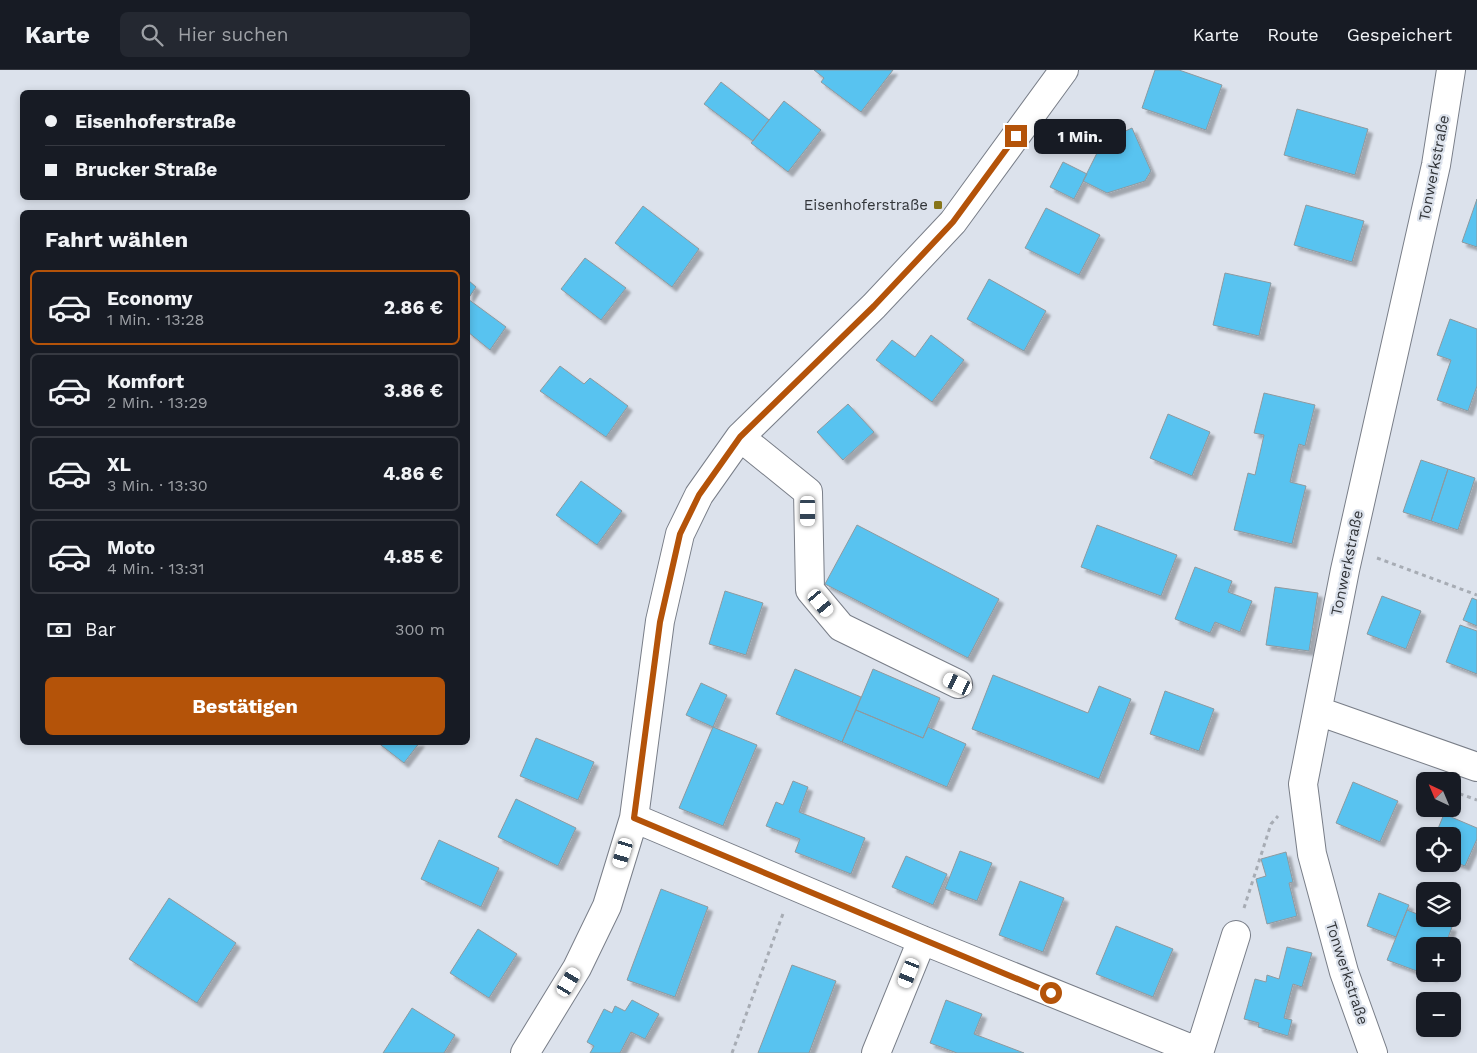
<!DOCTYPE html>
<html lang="de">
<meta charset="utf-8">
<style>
body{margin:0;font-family:"Work Sans",sans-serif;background:#242831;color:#f1f3f6;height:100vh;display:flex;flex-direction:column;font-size:19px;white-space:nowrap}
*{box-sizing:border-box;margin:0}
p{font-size:16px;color:#9ea1a6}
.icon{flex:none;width:28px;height:28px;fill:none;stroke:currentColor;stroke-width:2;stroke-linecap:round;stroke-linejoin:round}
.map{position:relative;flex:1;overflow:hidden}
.sheet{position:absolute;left:20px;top:140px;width:450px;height:535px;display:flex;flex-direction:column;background:#171b24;border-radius:8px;box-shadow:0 2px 8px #0003}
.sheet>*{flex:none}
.hud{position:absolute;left:20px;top:20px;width:450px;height:110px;border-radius:8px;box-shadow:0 2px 8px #0003;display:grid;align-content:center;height:110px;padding:0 25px;background:#171b24}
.needle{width:32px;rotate:316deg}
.controls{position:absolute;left:1416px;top:702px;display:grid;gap:10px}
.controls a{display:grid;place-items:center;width:45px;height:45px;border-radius:8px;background:#171b24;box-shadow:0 2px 8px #0003;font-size:25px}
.end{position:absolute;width:22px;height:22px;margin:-11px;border:6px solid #b45309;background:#fff;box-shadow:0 0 0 2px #fff}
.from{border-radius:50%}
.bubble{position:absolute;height:35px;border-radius:8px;background:#171b24;box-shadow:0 2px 8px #0003;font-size:16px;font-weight:700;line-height:35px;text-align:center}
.car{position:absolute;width:15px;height:30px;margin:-15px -8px;border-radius:6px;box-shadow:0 0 4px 1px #0007;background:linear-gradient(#fff 24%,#345 0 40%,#fff 0 76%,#345 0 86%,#fff 0)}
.hud b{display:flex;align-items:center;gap:18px;height:48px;font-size:19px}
.hud b+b{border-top:1px solid #363941}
.hud i{width:12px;height:12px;background:#f1f3f6}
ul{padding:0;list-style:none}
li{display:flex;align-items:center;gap:15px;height:75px;margin:0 10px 8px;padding:0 15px;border:2px solid #363941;border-radius:8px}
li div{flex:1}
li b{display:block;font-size:19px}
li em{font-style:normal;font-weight:700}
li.selected{border-color:#b45309}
li>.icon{width:45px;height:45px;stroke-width:1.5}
h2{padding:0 25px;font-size:22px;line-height:60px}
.pay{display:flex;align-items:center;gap:12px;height:55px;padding:0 25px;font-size:19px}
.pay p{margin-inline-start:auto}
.button{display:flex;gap:10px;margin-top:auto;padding:10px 25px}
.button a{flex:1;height:58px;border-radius:8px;background:#b45309;color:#fff;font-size:20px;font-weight:700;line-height:58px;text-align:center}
header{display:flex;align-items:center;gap:30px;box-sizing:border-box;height:70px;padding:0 25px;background:#171b24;border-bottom:1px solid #363941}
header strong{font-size:24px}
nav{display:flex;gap:28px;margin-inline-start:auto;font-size:18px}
.search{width:350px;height:45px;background:#242831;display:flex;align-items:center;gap:12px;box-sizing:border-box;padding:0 18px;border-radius:8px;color:#9ea1a6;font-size:19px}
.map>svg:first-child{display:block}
</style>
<header>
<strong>Karte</strong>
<div class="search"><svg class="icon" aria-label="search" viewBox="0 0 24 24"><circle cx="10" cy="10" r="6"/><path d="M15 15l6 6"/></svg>Hier suchen</div>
<nav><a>Karte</a><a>Route</a><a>Gespeichert</a></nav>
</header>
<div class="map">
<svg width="1477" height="983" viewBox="0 0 1477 983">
<defs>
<filter id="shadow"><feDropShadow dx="4.5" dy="4.5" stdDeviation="1" flood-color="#0004"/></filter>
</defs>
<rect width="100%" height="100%" fill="#dce2ec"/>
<!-- building -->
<path fill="#58c3f0" stroke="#8e999f" filter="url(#shadow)" d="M 814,0 L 893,0 L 861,42 L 821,12 L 824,8 Z
M 1155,0 L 1179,0 L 1222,15 L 1206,60 L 1142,38 Z
M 721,12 L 769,50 L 753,71 L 704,34 Z
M 784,31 L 821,60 L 788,102 L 751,73 Z
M 1297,39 L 1368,59 L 1355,105 L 1284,85 Z
M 1132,58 L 1151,101 L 1145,111 L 1107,123 L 1083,111 L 1109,59 L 1119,64 Z
M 1063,92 L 1087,104 L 1074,129 L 1050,117 Z
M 1477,129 L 1477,177 L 1462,172 Z
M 1306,135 L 1364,151 L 1352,192 L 1294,175 Z
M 643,136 L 699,179 L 672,217 L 615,173 Z
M 1046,138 L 1100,165 L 1079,205 L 1025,178 Z
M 585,188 L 626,218 L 601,250 L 561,219 Z
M 1225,203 L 1271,213 L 1259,266 L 1213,255 Z
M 989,209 L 1046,241 L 1024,281 L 967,249 Z
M 468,210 L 476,217 L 468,229 Z
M 468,229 L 506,257 L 490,280 L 468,262 Z
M 1450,249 L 1477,259 L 1477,316 L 1468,341 L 1437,330 L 1451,290 L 1437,285 Z
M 931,265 L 964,290 L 932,332 L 876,290 L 892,270 L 915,287 Z
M 560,296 L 584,314 L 590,308 L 628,336 L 606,367 L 540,321 Z
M 1264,323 L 1315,335 L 1305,376 L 1299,374 L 1290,412 L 1306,416 L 1292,474 L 1234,460 L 1248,403 L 1255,405 L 1264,365 L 1254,363 Z
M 848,334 L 874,362 L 843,390 L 817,362 Z
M 1168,344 L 1210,362 L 1192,406 L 1150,388 Z
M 1421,390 L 1448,399 L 1431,451 L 1403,442 Z
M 1448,399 L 1475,408 L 1458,460 L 1431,451 Z
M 581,411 L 622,441 L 597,475 L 556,445 Z
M 857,455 L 999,529 L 968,588 L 825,514 Z
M 1097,455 L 1177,485 L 1161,526 L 1081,497 Z
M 1195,497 L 1232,511 L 1228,522 L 1252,531 L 1240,562 L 1215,552 L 1210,563 L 1175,549 Z
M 1275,517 L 1318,523 L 1309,581 L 1266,575 Z
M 725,521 L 763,533 L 746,585 L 709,574 Z
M 1382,526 L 1421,541 L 1406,579 L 1367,564 Z
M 1472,528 L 1477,530 L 1477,556 L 1463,550 Z
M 1460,555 L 1477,561 L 1477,604 L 1446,592 Z
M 795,599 L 861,627 L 842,672 L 776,644 Z
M 873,599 L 940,628 L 923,668 L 856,640 Z
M 993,605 L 1088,643 L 1099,616 L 1131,629 L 1099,709 L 972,659 Z
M 701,613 L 727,625 L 713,657 L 686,645 Z
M 1165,621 L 1214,639 L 1199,681 L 1150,664 Z
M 856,640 L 923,668 L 928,657 L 966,674 L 947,717 L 842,672 Z
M 713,657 L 757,675 L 723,756 L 679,738 Z
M 536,668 L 594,692 L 578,730 L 520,706 Z
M 377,672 L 420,672 L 404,693 Z
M 793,711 L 808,717 L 799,742 L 865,768 L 851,804 L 795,782 L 800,769 L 766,756 L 776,732 L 783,735 Z
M 1353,712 L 1398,731 L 1380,772 L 1336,753 Z
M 516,729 L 576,758 L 558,796 L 498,767 Z
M 1444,744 L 1477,758 L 1477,769 L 1465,796 L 1452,791 L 1452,766 L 1435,766 Z
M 439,770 L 499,798 L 481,837 L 421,809 Z
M 960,781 L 992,793 L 977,831 L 945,819 Z
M 1286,782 L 1293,812 L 1289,813 L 1297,846 L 1267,854 L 1256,809 L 1266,806 L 1261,789 Z
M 906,786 L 947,804 L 933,835 L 892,817 Z
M 1020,811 L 1064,828 L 1043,882 L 999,865 Z
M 661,819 L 708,837 L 675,927 L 627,910 Z
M 1379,823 L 1409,835 L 1396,867 L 1367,856 Z
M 169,828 L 236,873 L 197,933 L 129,889 Z
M 1407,840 L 1425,847 L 1425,849 L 1452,857 L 1445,876 L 1425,876 L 1425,904 L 1435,904 L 1433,907 L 1387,890 Z
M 1116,856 L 1173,879 L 1153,927 L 1096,904 Z
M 478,859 L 517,884 L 489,928 L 450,903 Z
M 1287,877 L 1312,883 L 1302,917 L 1293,914 L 1284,948 L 1292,950 L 1288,966 L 1258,957 L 1259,953 L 1244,949 L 1255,909 L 1266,912 L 1267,905 L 1279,909 Z
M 792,895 L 836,911 L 809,983 L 758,983 Z
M 632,930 L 659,944 L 645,969 L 631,962 L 620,983 L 590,983 L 594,976 L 587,972 L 604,939 L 612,943 L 615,936 L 625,941 Z
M 946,930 L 982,944 L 974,964 L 1024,983 L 957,983 L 930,973 Z
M 412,938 L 455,965 L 444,983 L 383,983 Z"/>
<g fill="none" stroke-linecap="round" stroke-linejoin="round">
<!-- minor casing -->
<g stroke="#797e88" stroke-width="30">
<path id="minor" d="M 740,367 L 808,422 L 810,520 L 841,557 L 958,614
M 1318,641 L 1477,697
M 634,748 L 922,870 L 1199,982
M 525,983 L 577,898 L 607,836 L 634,748 L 660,551 L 680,464 L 699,425 L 740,367 L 874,236 L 953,152 L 1064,0
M 876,983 L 922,870
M 1199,983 L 1236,865
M 1373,983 L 1344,902 L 1312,784 L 1303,714 L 1345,500 L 1436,95 L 1451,0"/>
</g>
<!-- path -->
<path stroke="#a7acb4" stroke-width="3" stroke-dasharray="4 4" stroke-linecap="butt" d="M 1377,488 L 1477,525
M 1452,721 L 1477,730
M 1244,838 L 1271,754 L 1278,746
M 732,983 L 784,841"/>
<!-- minor -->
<use href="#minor" stroke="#fff" stroke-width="28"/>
</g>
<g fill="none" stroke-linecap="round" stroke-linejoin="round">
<!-- route -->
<path stroke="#b45309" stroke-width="6" d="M 1016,66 L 953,152 L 874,236 L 740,367 L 699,425 L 680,464 L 660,552 L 634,748 L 1051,923"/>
</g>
<!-- markers -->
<rect fill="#877519" stroke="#dce2ec" stroke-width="2" x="933" y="130" width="10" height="10" rx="2.5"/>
<g text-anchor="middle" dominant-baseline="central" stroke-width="4.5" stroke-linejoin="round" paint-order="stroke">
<!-- street labels -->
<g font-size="15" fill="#323539" stroke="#dce2ec">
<text transform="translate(1434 98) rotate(-79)">Tonwerkstraße</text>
<text transform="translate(1347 493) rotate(-78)">Tonwerkstraße</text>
<text transform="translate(1347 903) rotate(72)">Tonwerkstraße</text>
</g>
<!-- poi labels -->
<g font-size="15" fill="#323539" stroke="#dce2ec" text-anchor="end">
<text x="928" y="135">Eisenhoferstraße</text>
</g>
</g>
</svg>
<div class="controls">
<a><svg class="needle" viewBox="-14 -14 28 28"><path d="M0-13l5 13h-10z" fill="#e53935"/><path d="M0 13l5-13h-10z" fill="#9ea1a6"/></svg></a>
<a><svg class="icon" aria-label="locate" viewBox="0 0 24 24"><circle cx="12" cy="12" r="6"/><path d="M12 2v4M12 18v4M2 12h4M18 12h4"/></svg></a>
<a><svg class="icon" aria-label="layers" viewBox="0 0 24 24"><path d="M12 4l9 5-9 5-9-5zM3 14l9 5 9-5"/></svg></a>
<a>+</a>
<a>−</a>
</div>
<i class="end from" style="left:1051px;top:923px"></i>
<i class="end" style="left:1016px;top:66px"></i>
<div class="bubble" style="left:1034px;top:49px;width:92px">1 Min.</div>
<i class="car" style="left:808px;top:441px;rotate:180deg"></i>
<i class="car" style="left:821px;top:533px;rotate:140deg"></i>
<i class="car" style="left:958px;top:614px;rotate:296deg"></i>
<i class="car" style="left:623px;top:783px;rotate:197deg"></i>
<i class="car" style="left:909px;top:903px;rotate:202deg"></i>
<i class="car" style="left:569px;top:912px;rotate:31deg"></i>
<div class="hud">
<b><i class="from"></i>Eisenhoferstraße</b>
<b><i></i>Brucker Straße</b>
</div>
<section class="sheet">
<h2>Fahrt wählen</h2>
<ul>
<li class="selected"><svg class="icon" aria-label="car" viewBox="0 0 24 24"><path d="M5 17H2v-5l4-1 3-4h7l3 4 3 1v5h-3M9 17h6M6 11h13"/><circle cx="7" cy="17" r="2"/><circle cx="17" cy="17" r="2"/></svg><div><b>Economy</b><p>1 Min. · 13:28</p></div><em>2.86 €</em></li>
<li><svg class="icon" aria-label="car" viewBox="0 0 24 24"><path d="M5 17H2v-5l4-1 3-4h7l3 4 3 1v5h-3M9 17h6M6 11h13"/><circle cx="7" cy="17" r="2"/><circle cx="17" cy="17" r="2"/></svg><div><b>Komfort</b><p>2 Min. · 13:29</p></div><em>3.86 €</em></li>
<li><svg class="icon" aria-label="car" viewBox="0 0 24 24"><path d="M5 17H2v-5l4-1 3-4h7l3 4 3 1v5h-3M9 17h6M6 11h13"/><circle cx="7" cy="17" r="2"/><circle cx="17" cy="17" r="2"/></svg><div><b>XL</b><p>3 Min. · 13:30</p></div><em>4.86 €</em></li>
<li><svg class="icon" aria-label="car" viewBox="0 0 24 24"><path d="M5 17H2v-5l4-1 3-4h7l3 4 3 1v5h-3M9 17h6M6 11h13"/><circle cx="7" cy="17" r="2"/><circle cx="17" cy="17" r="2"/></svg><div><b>Moto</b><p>4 Min. · 13:31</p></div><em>4.85 €</em></li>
</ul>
<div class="pay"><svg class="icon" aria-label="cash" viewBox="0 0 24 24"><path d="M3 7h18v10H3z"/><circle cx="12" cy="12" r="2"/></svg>Bar<p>300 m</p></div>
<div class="button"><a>Bestätigen</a></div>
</section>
</div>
